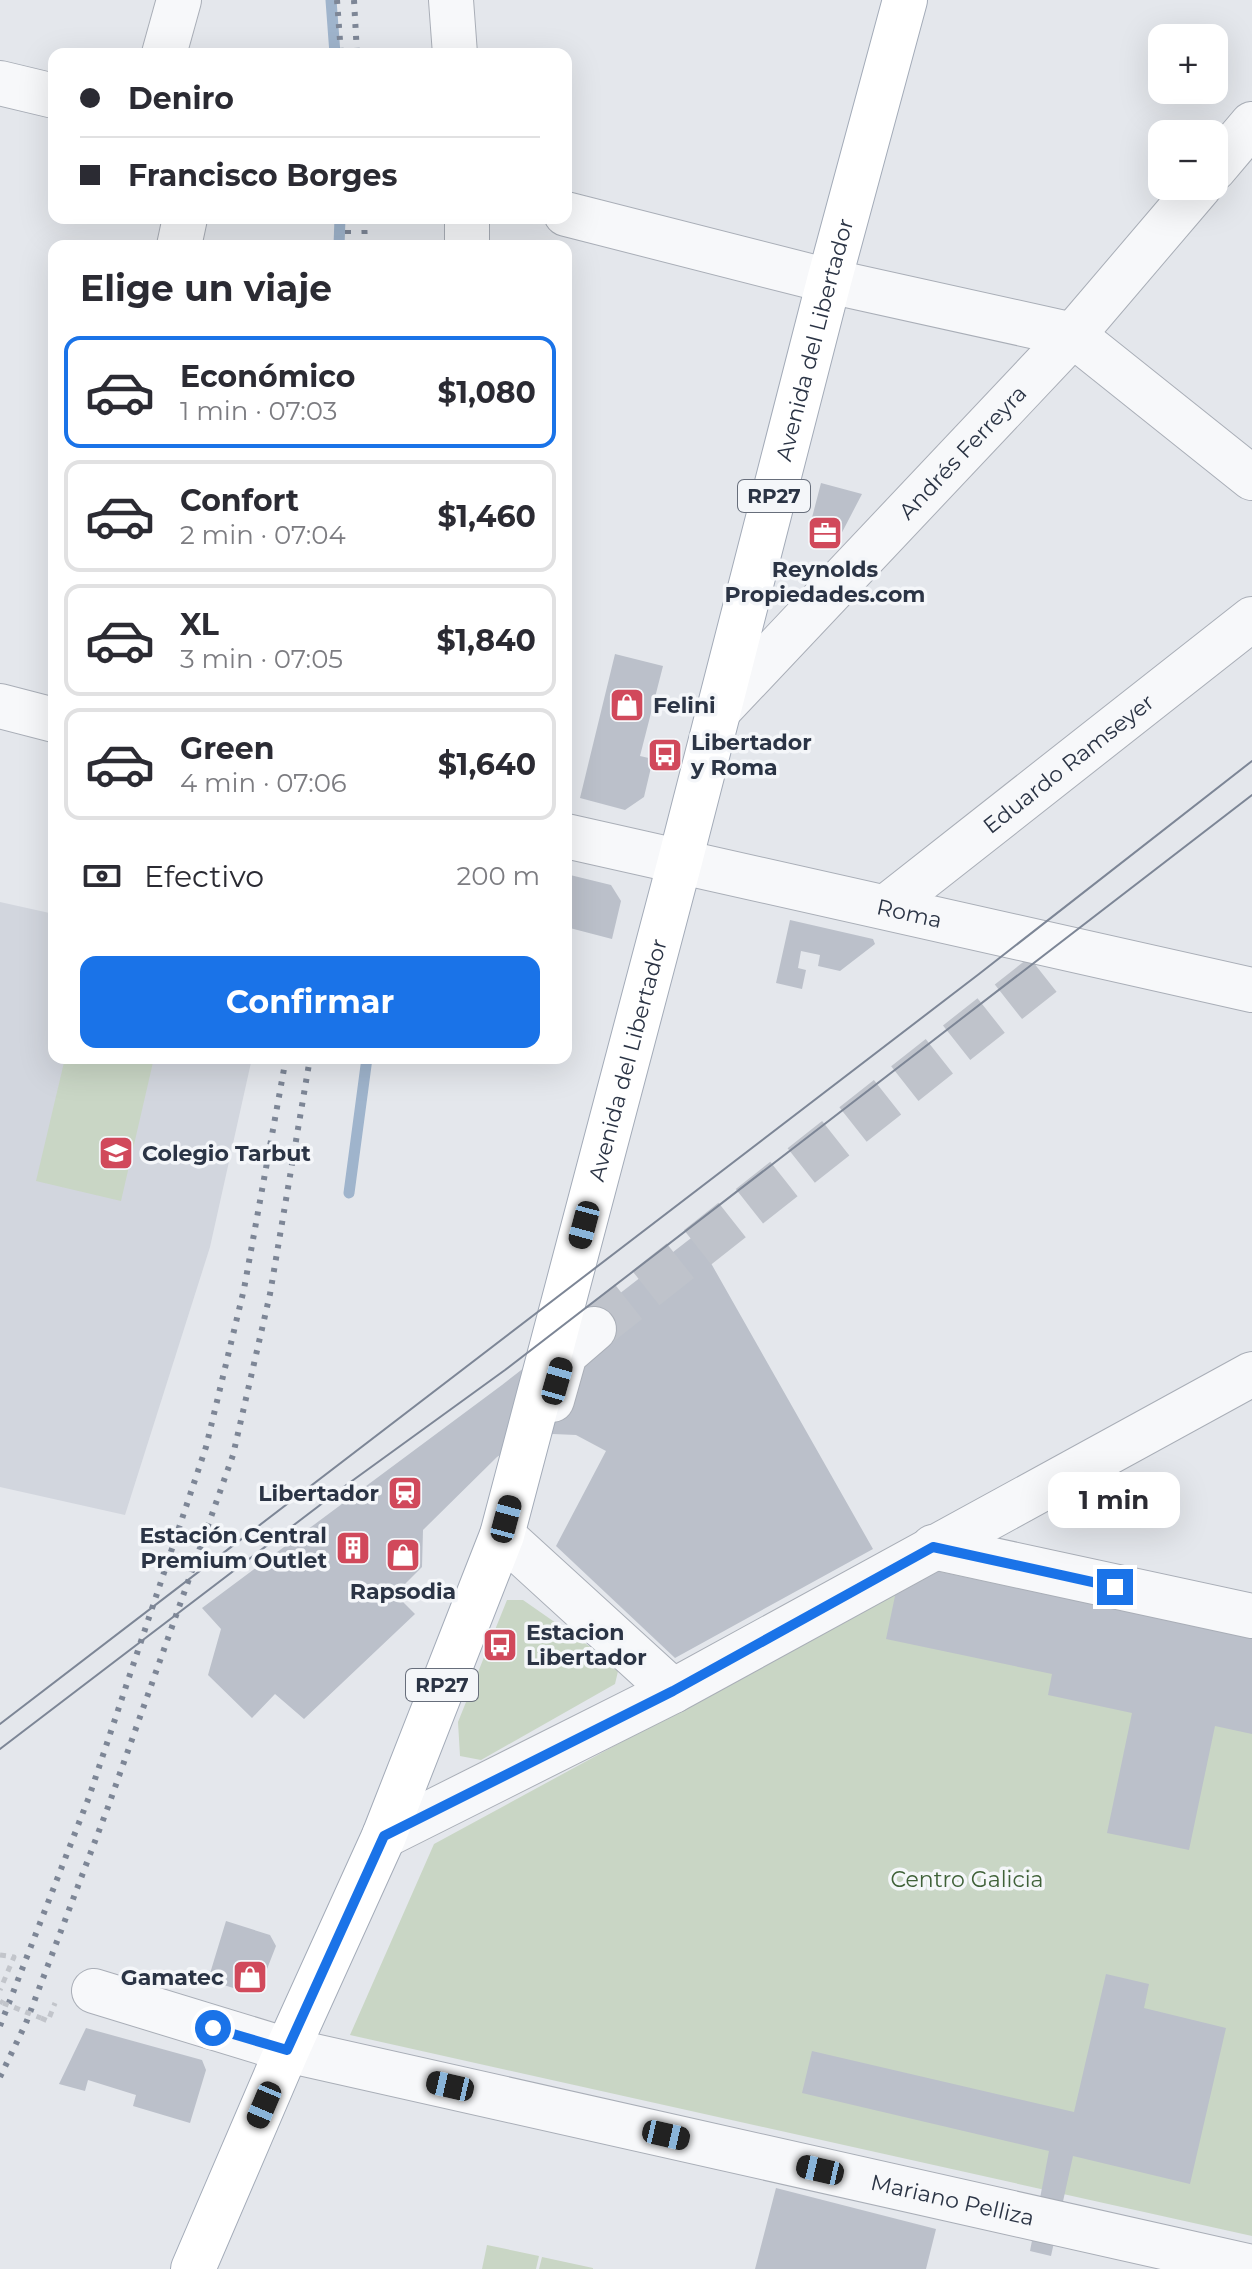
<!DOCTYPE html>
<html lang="es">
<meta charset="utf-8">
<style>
body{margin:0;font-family:Montserrat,sans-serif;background:#f2f2f3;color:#2b2b33;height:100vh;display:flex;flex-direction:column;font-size:30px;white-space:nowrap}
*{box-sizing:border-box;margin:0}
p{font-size:26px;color:#7c7c81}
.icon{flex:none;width:44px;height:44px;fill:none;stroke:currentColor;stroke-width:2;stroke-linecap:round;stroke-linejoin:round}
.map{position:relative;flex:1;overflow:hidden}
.details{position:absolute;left:48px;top:240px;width:524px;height:824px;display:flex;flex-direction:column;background:#fff;border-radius:16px;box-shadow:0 8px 32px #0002}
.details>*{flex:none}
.hud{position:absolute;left:48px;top:48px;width:524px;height:176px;border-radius:16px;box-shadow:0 8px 32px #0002;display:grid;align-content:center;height:176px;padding:0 32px;background:#fff}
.tools{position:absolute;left:1148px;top:24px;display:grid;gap:16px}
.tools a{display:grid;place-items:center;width:80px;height:80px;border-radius:16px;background:#fff;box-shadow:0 8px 32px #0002;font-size:40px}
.end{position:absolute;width:36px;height:36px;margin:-18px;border:10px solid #1a73e8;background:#fff;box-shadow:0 0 0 4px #fff}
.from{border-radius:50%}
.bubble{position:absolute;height:56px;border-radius:16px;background:#fff;box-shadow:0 8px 32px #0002;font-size:26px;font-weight:700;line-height:56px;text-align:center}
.car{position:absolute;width:24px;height:48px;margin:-24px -12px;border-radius:10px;box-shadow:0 0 6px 2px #0007;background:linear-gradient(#222 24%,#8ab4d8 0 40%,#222 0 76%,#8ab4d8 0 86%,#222 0)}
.hud b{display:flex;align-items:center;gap:28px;height:76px;font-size:30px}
.hud b+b{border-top:2px solid #e1e1e2}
.hud i{width:20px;height:20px;background:#2b2b33}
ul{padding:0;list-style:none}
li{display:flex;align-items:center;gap:24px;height:112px;margin:0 16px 12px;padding:0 16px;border:4px solid #e1e1e2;border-radius:16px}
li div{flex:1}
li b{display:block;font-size:30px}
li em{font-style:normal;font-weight:700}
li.active{border-color:#1a73e8}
li>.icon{width:72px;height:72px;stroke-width:1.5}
h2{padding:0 32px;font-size:36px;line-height:96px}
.pay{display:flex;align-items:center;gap:20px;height:88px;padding:0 32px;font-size:30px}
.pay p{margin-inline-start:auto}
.action{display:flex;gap:16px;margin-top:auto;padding:16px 32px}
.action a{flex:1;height:92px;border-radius:16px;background:#1a73e8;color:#fff;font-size:32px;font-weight:700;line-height:92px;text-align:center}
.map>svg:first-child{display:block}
</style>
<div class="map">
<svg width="1252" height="2269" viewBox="0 0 1252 2269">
<rect width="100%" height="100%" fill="#e4e7ec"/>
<!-- built -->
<path fill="#d2d6de" d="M 0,902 L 54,914 L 54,1058 L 252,1058 L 210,1247 L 125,1515 L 0,1487 Z"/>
<!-- green -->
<path fill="#c9d6c5" d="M 65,1058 L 154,1058 L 121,1201 L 36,1181 Z
M 936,1571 L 1252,1638 L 1252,2236 L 350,2035 L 434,1844 Z
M 507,1600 L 523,1600 L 619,1667 L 615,1684 L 481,1760 L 460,1756 L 458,1722 Z
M 487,2245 L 539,2256 L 536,2269 L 482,2269 Z
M 542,2257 L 593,2268 L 593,2269 L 539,2269 Z"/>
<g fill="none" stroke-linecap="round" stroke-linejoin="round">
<!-- stream -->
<path stroke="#9fb4cc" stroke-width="11" d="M 331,0 L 335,54
M 339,246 L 340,218
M 349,1193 L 367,1058"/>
</g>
<!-- building -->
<path fill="#bbc0ca" d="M 821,483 L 862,494 L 837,542 L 808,533 Z
M 615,654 L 663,666 L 640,756 L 653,759 L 644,797 L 625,810 L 580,798 Z
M 566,874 L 611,885 L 621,901 L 612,939 L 566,927 Z
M 790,920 L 873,939 L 875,944 L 840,971 L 818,966 L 820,955 L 801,951 L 798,968 L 806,970 L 802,989 L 776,983 Z
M 695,1235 L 873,1549 L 675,1658 L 556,1546 L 606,1451 L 576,1435 L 553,1434 L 512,1447 L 497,1457 L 423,1530 L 422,1567 L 395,1594 L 415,1614 L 304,1719 L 275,1694 L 252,1718 L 208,1675 L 221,1629 L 202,1608 L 502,1385 Z
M 936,1571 L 1252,1638 L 1252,1734 L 1215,1726 L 1189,1850 L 1107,1833 L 1132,1713 L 1048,1695 L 1052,1674 L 886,1639 L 896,1591 Z
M 226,1921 L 270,1935 L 276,1946 L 260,1987 L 246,1992 L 208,1980 Z
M 1106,1974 L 1149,1984 L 1144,2008 L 1226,2028 L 1190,2184 L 1073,2156 L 1051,2256 L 1030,2251 L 1049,2151 L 802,2093 L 812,2051 L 1074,2112 Z
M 86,2028 L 202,2060 L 206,2070 L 190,2123 L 133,2106 L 136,2095 L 88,2080 L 85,2091 L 59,2084 Z
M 776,2188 L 936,2229 L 926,2269 L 755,2269 Z"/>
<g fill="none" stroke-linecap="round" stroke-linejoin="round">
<!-- minor-tunnel -->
<path stroke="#bfc3cb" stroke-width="44" stroke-dasharray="44 22" stroke-linecap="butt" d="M 594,1329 L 1050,969"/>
<!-- minor casing -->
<g stroke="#a9aeb7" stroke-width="46">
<g id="minor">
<path d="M 451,0 L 455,54"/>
<path d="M 164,54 L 179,0"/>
<path d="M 0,83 L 54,96"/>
<path d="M 1214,169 L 1252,124"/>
<path d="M 566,214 L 829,281 L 1073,335 L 1252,478"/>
<path d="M 467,218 L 467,246"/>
<path d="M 179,246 L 185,218"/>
<path d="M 0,706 L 54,720"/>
<path id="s1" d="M 718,711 L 1073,335 L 1200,186"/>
<path id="s2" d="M 566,836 L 1252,990"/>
<path id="s3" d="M 886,907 L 1252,619"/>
<path d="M 552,1400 L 565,1354 L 594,1329"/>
<path d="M 502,1535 L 673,1691"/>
<path d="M 933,1547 L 1252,1616"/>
<path d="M 384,1836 L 673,1691 L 1252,1374"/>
<path id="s4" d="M 94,1991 L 287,2050 L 1252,2267"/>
</g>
</g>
<!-- major casing -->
<g stroke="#a3abb8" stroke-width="46">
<g id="major">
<path id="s5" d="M 193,2269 L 287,2050 L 384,1836 L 502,1535 L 680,861 L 829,281 L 905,0"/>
</g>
</g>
<!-- path -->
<path stroke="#c2c5cb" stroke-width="5" stroke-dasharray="6 6" stroke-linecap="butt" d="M 0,1955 L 14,1957 L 0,1990
M 0,2001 L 3,2003
M 41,2018 L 48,2021 L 55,2003"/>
<!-- minor -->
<use href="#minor" stroke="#f7f8fa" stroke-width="44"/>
<!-- major -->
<use href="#major" stroke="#fff" stroke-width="44"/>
<!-- tram -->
<path stroke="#7d8696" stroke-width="2" d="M 0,1724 L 979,974 L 1252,761
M 0,1749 L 345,1486 L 505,1370 L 1252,795"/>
<!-- rail -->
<path stroke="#7d8696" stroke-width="6" stroke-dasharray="4 8" stroke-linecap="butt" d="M 337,0 L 341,54
M 354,0 L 357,54
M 364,218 L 365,246
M 348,246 L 348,218
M 0,2026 L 89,1797 L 206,1447 L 244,1289 L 286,1058
M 0,2077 L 26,2023 L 108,1807 L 233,1455 L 270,1294 L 310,1058"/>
<!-- path-bridge -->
<path stroke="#c2c5cb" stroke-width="5" stroke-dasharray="6 6" stroke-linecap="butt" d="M 3,2003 L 41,2018"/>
</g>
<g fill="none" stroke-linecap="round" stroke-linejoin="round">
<!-- route -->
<path stroke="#1a73e8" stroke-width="10" d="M 213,2028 L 287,2050 L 384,1836 L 673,1691 L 933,1547 L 1115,1587"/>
</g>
<!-- icons -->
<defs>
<g id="office-square" transform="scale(1.8)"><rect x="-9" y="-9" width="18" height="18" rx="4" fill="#d1495b" stroke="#f4f6f9"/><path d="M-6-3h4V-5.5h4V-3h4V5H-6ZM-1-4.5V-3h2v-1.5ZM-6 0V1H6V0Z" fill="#fff"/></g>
<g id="shop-square" transform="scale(1.8)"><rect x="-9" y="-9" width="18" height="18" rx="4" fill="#d1495b" stroke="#f4f6f9"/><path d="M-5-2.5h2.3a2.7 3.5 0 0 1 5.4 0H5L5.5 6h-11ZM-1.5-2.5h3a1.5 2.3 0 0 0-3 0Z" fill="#fff"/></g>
<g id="bus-square" transform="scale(1.8)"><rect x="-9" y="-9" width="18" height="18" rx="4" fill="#d1495b" stroke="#f4f6f9"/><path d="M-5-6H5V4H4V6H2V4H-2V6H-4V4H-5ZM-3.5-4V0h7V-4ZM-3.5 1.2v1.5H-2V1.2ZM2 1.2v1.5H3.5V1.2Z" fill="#fff"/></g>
<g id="school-square" transform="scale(1.8)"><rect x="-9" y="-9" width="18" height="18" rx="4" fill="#d1495b" stroke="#f4f6f9"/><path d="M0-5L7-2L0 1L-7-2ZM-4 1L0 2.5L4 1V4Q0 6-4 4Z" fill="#fff"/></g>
<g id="station-square" transform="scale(1.8)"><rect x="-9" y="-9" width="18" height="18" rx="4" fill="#d1495b" stroke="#f4f6f9"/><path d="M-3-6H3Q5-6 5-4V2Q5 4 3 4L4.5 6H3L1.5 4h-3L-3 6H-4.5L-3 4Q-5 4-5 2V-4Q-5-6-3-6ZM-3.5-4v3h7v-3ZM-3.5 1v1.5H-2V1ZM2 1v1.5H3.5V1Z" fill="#fff"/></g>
<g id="building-square" transform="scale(1.8)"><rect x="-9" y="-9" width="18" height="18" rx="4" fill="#d1495b" stroke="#f4f6f9"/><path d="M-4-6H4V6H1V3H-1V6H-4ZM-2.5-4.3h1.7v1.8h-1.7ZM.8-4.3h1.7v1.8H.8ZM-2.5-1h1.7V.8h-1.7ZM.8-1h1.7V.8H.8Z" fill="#fff"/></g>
</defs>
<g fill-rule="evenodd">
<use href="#office-square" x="825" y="533"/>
<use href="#shop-square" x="627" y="705"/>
<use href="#bus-square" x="665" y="755"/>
<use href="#school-square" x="116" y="1153"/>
<use href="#station-square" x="405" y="1493"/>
<use href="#building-square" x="353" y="1548"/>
<use href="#shop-square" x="403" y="1555"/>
<use href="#bus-square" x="500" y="1645"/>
<use href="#shop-square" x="250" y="1977"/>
</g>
<g text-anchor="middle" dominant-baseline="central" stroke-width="7" stroke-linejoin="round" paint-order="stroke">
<!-- shield labels -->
<g fill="#f4f6f9" stroke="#676e7b" stroke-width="2">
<rect x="738" y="480" width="72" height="32" rx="6"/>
<rect x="406" y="1669" width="72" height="32" rx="6"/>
</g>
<g font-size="20" font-weight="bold" fill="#2b3445">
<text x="774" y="496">RP27</text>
<text x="442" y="1685">RP27</text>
</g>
<!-- street labels -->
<g font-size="22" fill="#2b3445" stroke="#f4f6f9">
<text stroke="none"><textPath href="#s5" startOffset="2032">Avenida del Libertador</textPath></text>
<text stroke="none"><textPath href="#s1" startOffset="356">Andrés Ferreyra</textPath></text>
<text stroke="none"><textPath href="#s3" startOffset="232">Eduardo Ramseyer</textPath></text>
<text stroke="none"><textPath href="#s2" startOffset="352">Roma</textPath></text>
<text stroke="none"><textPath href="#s5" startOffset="1288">Avenida del Libertador</textPath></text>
<text stroke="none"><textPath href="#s4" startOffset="884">Mariano Pelliza</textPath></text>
</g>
<!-- poi labels -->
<g font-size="22" font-weight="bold" fill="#2b3445" stroke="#f4f6f9" text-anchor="start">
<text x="825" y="569" text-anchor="middle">Reynolds<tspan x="825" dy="25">Propiedades.com</tspan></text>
<text x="653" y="705">Felini</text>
<text x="691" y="742">Libertador<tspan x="691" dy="25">y Roma</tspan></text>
<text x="142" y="1153">Colegio Tarbut</text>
<text x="379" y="1493" text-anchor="end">Libertador</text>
<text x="327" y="1535" text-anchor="end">Estación Central<tspan x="327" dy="25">Premium Outlet</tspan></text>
<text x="403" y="1591" text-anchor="middle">Rapsodia</text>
<text x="526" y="1632">Estacion<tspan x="526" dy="25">Libertador</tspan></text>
<text x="224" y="1977" text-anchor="end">Gamatec</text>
</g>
<!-- park labels -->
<g font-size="22" fill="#3f6138" stroke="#f4f6f9">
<text x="967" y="1879">Centro Galicia</text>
</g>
</g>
</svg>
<div class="tools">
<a>+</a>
<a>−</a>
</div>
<i class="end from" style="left:213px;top:2028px"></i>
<i class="end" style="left:1115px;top:1587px"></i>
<div class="bubble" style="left:1048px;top:1472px;width:132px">1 min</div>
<i class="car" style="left:584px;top:1225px;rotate:195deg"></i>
<i class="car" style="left:557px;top:1381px;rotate:16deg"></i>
<i class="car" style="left:506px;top:1519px;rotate:15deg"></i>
<i class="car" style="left:450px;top:2086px;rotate:283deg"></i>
<i class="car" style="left:264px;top:2105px;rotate:203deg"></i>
<i class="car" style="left:666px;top:2135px;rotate:103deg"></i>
<i class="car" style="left:820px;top:2170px;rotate:283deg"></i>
<div class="hud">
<b><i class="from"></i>Deniro</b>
<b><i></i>Francisco Borges</b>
</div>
<section class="details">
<h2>Elige un viaje</h2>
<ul>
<li class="active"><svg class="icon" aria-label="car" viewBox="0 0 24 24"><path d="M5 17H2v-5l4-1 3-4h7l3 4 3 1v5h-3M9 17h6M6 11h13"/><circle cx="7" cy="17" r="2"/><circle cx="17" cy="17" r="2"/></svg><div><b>Económico</b><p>1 min · 07:03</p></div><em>$1,080</em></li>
<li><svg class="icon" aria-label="car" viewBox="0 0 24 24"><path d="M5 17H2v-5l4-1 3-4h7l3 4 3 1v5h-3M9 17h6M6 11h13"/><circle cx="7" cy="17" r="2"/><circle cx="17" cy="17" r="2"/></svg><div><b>Confort</b><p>2 min · 07:04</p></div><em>$1,460</em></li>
<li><svg class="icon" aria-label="car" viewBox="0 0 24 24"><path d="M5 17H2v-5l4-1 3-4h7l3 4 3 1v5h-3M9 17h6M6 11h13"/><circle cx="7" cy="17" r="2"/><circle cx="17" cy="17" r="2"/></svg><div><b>XL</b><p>3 min · 07:05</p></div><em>$1,840</em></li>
<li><svg class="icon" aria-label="car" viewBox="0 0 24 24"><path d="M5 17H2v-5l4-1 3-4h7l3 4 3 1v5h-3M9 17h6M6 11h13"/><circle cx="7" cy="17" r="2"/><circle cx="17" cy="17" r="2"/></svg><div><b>Green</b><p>4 min · 07:06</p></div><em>$1,640</em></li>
</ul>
<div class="pay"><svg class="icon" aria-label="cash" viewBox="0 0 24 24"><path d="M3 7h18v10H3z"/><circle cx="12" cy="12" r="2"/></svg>Efectivo<p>200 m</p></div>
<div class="action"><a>Confirmar</a></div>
</section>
</div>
